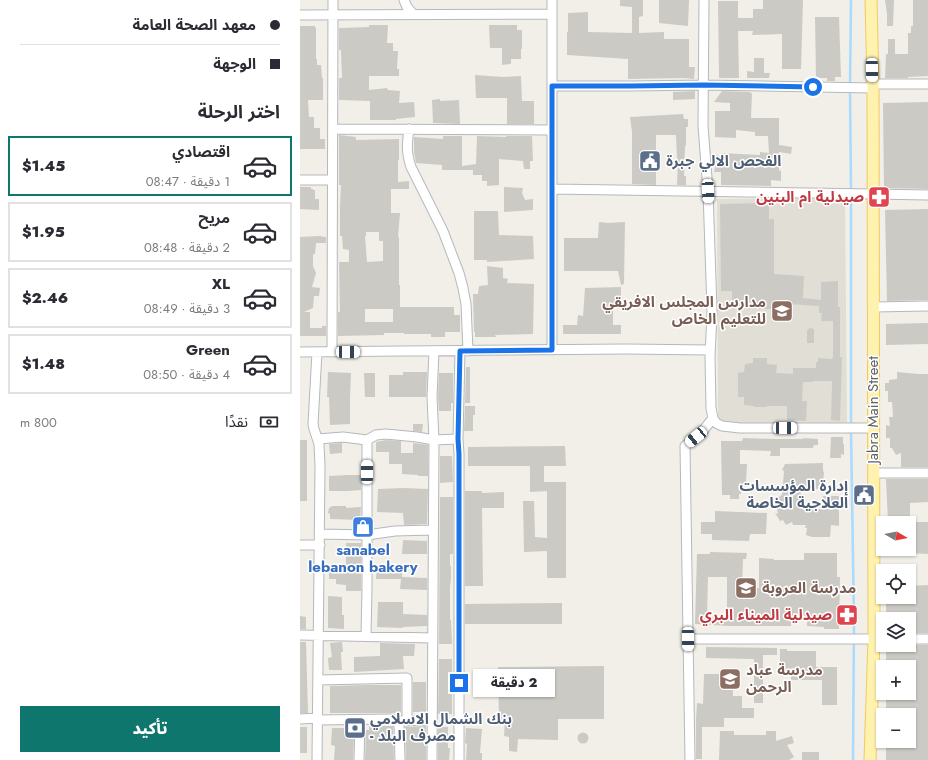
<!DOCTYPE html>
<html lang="ar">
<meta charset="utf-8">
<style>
body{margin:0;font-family:Jost,"Noto Sans Arabic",sans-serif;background:#f7f7f7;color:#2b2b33;direction:rtl;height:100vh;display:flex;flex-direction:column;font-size:15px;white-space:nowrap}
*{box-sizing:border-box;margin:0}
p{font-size:13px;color:#7c7c81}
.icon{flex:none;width:22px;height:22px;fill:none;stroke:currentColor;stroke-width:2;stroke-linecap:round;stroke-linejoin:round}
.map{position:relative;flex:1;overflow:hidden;direction:ltr}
.sheet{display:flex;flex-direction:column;background:#fff;width:300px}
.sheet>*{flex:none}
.banner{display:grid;align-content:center;height:88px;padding:0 20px;background:#fff}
.needle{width:26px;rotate:99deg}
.fabs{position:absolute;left:576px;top:516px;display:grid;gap:8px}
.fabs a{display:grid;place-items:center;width:40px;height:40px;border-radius:0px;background:#fff;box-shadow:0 1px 3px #0004;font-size:20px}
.end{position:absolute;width:18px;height:18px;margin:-9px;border:5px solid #1a73e8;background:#fff;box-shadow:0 0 0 2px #fff}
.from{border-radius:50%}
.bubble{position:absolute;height:28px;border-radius:0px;background:#fff;box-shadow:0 1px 3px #0004;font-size:13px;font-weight:800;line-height:28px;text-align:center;direction:rtl}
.car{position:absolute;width:12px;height:24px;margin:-12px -6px;border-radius:5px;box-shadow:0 0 3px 1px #0007;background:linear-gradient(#fff 24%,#345 0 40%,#fff 0 76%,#345 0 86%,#fff 0)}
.banner b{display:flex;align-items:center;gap:14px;height:38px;font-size:15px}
.banner b+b{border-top:1px solid #e1e1e2}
.banner i{width:10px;height:10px;background:#2b2b33}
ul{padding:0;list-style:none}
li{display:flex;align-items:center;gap:12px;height:60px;margin:0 8px 6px;padding:0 12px;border:2px solid #e1e1e2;border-radius:0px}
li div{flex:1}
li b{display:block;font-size:15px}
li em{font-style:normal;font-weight:800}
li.active{border-color:#0f766e}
li>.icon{width:36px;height:36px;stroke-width:1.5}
h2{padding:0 20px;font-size:18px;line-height:48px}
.pay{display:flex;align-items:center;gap:10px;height:44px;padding:0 20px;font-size:15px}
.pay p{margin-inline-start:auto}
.button{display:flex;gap:8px;margin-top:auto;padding:8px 20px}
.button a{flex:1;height:46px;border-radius:0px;background:#0f766e;color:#fff;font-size:16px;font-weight:800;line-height:46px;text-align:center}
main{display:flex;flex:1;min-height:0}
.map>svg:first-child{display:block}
</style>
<main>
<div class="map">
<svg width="628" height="760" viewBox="0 0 628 760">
<rect width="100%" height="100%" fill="#f1efe8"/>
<!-- education -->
<path fill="#e1ded6" d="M 545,198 L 547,423 L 418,424 L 417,199 Z"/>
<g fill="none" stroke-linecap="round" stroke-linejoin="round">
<!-- stream -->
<path stroke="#aadaff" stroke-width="2.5" d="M 550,85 L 551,0
M 550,90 L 551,191
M 551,425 L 551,196
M 551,430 L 554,622 L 553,760"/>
</g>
<!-- building -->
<path fill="#cccac5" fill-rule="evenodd" d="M 320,0 L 343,0 L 343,16 L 339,17 L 339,33 L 364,32 L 364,39 L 389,39 L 389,67 L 395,67 L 394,79 L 385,78 L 328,79 L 328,59 L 267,55 L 267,32 L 268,32 L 268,13 L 288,12 L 288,32 L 332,33 L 332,7 L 320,6 Z
M 359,0 L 389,0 L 388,26 L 359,23 Z
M 463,0 L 503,0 L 501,69 L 482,69 L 482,34 L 452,35 L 453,31 L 438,31 L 439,78 L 419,78 L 418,1 L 438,1 L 438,18 L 453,18 L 453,9 L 463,9 Z
M 585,0 L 594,0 L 593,26 L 587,26 L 587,14 Z
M 613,0 L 628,0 L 628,76 L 608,77 L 608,78 L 585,78 L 586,54 L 588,54 L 588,39 L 595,39 L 595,54 L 608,54 L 608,33 L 611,33 L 611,26 L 613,26 Z
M 515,17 L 539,17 L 541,77 L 535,77 L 535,81 L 527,81 L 527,78 L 516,78 Z
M 69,25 L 88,25 L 87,43 L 93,43 L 93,51 L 98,51 L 97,69 L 99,69 L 99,76 L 69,76 L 69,90 L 87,88 L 88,90 L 100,91 L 99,103 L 114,102 L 115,117 L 96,119 L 96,120 L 70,120 L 70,101 L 39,100 L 39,78 L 42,78 L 41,50 L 39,50 L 39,28 L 69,27 Z
M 189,25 L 217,25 L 217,30 L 222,30 L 222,49 L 221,49 L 221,59 L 211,59 L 211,64 L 202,65 L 202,48 L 190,48 Z
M 0,26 L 15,26 L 15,28 L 16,28 L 16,59 L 17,59 L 17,65 L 21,65 L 22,78 L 23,78 L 23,100 L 8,100 L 9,117 L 14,117 L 14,128 L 20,128 L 20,139 L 25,139 L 25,149 L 0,149 Z
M 454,58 L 464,58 L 464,73 L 470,73 L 469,78 L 447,78 L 447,71 L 454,72 Z
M 175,75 L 203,77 L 221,76 L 222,101 L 234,101 L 234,124 L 207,124 L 207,98 L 176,98 Z
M 395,91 L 395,99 L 373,100 L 373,92 Z
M 422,91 L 448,92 L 450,92 L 450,93 L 452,93 L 451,118 L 479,118 L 479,145 L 492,147 L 491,154 L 479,152 L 479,171 L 481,170 L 481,181 L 471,180 L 471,186 L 421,185 L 421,172 L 414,172 L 415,167 L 412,167 L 414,154 L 421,156 L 421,153 L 460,155 L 460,152 L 469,153 L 468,136 L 455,136 L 455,132 L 436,130 L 436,138 L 415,137 L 415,111 L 430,111 L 430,103 L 414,102 Z
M 140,99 L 140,101 L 159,100 L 160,124 L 133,123 L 132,100 Z
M 628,102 L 628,189 L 584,188 L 583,103 Z
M 383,114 L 384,119 L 388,119 L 388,127 L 386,127 L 386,145 L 385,146 L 384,176 L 386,176 L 386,185 L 377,185 L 378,159 L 377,159 L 376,135 L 356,135 L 356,185 L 332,184 L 332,132 L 330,117 Z
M 39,135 L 56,137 L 56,140 L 99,139 L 99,160 L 98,160 L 98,182 L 109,181 L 109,189 L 91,189 L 91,213 L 100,213 L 98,237 L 99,237 L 99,285 L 100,285 L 100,307 L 154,307 L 154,315 L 160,315 L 160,332 L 145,332 L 145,337 L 131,337 L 131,334 L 104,334 L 104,333 L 84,333 L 84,335 L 38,336 L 38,312 L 40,312 L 39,262 L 49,262 L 49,250 L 43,249 L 42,236 L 40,236 L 40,207 L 41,185 L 39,185 ZM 66,232 L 79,232 L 79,241 L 83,241 L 83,261 L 67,262 L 65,236 L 66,236 ZM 65,309 L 93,309 L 93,322 L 65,322 Z
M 143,136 L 162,136 L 162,166 L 176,164 L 177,136 L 206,137 L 206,136 L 232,136 L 233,161 L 230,161 L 230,169 L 224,169 L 223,161 L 199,159 L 199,185 L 187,186 L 187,181 L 182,181 L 182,175 L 173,175 L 173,170 L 142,170 L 142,165 L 116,163 L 114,152 L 114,137 L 143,139 Z
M 0,187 L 11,187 L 11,189 L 13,189 L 13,190 L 15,190 L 15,199 L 19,199 L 19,210 L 0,209 Z
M 204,187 L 223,188 L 222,193 L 225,200 L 233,199 L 233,210 L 204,212 Z
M 469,203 L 469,219 L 474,219 L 474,274 L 504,276 L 503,298 L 521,300 L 521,282 L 538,281 L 538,307 L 540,307 L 540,357 L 542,357 L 540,421 L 531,420 L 532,385 L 532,381 L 513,381 L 513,382 L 503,382 L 502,401 L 507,401 L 506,421 L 487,420 L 487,406 L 467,406 L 467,407 L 454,407 L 454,406 L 444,405 L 444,397 L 438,397 L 438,373 L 444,372 L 445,364 L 453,363 L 453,358 L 467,358 L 467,364 L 477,365 L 476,373 L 493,374 L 493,368 L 516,368 L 516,362 L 518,362 L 518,358 L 532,359 L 533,357 L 533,321 L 521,321 L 522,313 L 519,313 L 519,306 L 475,303 L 475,309 L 432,309 L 432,291 L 421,291 L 420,204 Z
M 628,209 L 628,300 L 587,301 L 585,210 Z
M 174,211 L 198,211 L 199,235 L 233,236 L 234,259 L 187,262 L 187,260 L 174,260 Z
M 299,222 L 308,223 L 325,222 L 324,284 L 321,285 L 318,271 L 264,271 L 264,238 L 298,238 Z
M 19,236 L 26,237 L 26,243 L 16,243 L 15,254 L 13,254 L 13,266 L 16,273 L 12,287 L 20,288 L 19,296 L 14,296 L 13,308 L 4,312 L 10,312 L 10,328 L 22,328 L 22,326 L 26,326 L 26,336 L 0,336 L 0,237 Z
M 187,266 L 203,268 L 203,278 L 208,279 L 207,283 L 234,284 L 233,334 L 195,335 L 196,337 L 175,337 L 175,332 L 174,332 L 173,294 L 178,294 L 179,286 L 188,285 Z
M 321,287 L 321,306 L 313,306 L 313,325 L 321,325 L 321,334 L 263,334 L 263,325 L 277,325 L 278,315 L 283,316 L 285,288 Z
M 628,323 L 628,344 L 586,345 L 586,324 Z
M 509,328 L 514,329 L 514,343 L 507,343 L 507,330 L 508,330 Z
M 166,367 L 170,367 L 170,403 L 165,403 Z
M 28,372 L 51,373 L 50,397 L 50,424 L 30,425 L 29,397 L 27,397 Z
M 103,372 L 127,372 L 126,397 L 89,397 L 89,375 L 103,375 Z
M 597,372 L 619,374 L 628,374 L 628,467 L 601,467 L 601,453 L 596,455 L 592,448 L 590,448 L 590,438 L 586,438 L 586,425 L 590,426 L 589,417 L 593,417 L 592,402 L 588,402 L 588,391 L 585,391 L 585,383 L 589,383 L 589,380 L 597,379 Z
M 64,373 L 75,373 L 75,397 L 65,397 Z
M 139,373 L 153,373 L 153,403 L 151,403 L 151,411 L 139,411 L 138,397 Z
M 165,406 L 175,406 L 175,415 L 173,415 L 173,431 L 164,431 Z
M 113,424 L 123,424 L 122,432 L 113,431 Z
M 531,437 L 543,437 L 543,444 L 544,444 L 544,455 L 541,454 L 541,458 L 530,458 Z
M 443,438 L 476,439 L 503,439 L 503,438 L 518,439 L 518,445 L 514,445 L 513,448 L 480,448 L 480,456 L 470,456 L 471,451 L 440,450 L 440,464 L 447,464 L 446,484 L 440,484 L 441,494 L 439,494 L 439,499 L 430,499 L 430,495 L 422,495 L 421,441 L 442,441 Z
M 0,440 L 7,440 L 7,501 L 0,501 Z
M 86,440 L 101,441 L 101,453 L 113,453 L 113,443 L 128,445 L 128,476 L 118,476 L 118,475 L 102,474 L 102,464 L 89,464 L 89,452 L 76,452 L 76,442 Z
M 42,443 L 42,453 L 30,454 L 29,444 Z
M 265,446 L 266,466 L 244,466 L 244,482 L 266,482 L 266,578 L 247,578 L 247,551 L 224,552 L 223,501 L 234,501 L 235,537 L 247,538 L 247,491 L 230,492 L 230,466 L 168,466 L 168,447 Z
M 140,456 L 152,456 L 153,482 L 140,483 Z
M 523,463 L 523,471 L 524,472 L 523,484 L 518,486 L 518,489 L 499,489 L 504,504 L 511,509 L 523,509 L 523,496 L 539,496 L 539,526 L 531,525 L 530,537 L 512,537 L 506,535 L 507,528 L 505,528 L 506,525 L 493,525 L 492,522 L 486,525 L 483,520 L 480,521 L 475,513 L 478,514 L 476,504 L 480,501 L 477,498 L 482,495 L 484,471 L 482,470 L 485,464 Z
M 48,475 L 61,475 L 61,490 L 48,491 L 29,491 L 29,476 Z
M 586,479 L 628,479 L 628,502 L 610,503 L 610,522 L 628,522 L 628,554 L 609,553 L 609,523 L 588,523 Z
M 103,488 L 128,489 L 127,524 L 104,525 L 103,513 L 77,512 L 78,489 Z
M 165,491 L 182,491 L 182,493 L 204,492 L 204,508 L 182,508 L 183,586 L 165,586 Z
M 140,497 L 153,497 L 153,554 L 150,554 L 150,566 L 151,566 L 151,578 L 150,587 L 150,620 L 151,620 L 152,644 L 139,644 Z
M 32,506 L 46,506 L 46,508 L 61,507 L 60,520 L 30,519 L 30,514 L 28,513 L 29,508 Z
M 415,511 L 467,513 L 466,534 L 450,534 L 449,541 L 412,540 L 412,534 L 401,534 L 401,522 L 415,522 Z
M 103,540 L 127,541 L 127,554 L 102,554 Z
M 46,543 L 61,543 L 61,591 L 46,591 L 46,585 L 36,584 L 36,579 L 29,579 L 29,567 L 46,567 Z
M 410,552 L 447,553 L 446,559 L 443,559 L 442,588 L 459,588 L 459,558 L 474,559 L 474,560 L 504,560 L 504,553 L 537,553 L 537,577 L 540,577 L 539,629 L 524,629 L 524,627 L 507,626 L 507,619 L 491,619 L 491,626 L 430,626 L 395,624 L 397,554 L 410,554 ZM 408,577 L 427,577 L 427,618 L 407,617 Z
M 77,566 L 102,566 L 102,577 L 127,578 L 127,590 L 100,589 L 101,579 L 76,579 Z
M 628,585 L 628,633 L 609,633 L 609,619 L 586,619 L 586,597 L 609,597 L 609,586 Z
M 28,596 L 42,597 L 42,615 L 44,615 L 44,629 L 28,628 Z
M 78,602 L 103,602 L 103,614 L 127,615 L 127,626 L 103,627 L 103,628 L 77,627 Z
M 262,603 L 262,624 L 165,624 L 165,604 Z
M 0,616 L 6,617 L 6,629 L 0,629 Z
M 0,642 L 6,642 L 8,713 L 0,713 Z
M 42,642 L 43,652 L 41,652 L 41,654 L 42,670 L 29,670 L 28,658 L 32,657 L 30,643 Z
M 80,643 L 115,644 L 114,656 L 103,656 L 104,669 L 54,672 L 54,657 L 80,656 Z
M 609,645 L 628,645 L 628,760 L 586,760 L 586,741 L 609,741 L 609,715 L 586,715 L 586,693 L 609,693 L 609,667 L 586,667 L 586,647 L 609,647 Z
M 406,647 L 477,648 L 477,655 L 463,655 L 463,703 L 454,703 L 454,659 L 406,658 Z
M 480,649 L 487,649 L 487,651 L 516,651 L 516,667 L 537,667 L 537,705 L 522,705 L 522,680 L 491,680 L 491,671 L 480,671 Z
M 139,659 L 152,659 L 152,714 L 138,714 Z
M 304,666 L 304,719 L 258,719 L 258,740 L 218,739 L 217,752 L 209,751 L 209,737 L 204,736 L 205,720 L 199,720 L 198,667 Z
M 422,671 L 433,671 L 433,696 L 442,696 L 442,708 L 454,708 L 454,718 L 424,718 L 424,727 L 402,727 L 402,759 L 396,759 L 396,720 L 397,703 L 403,704 L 404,674 L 422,674 Z
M 113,682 L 126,682 L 126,712 L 113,712 Z
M 67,685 L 101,685 L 101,713 L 30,713 L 30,686 Z
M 69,726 L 93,726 L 94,760 L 65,760 L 66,730 L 69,730 Z
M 126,726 L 126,760 L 106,760 L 105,727 Z
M 0,727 L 7,727 L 7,753 L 0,753 Z
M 138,727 L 148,727 L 148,748 L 150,748 L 149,760 L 138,760 Z
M 32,728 L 53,728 L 53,731 L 54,731 L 53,760 L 34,760 L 35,746 L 31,745 Z
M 166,728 L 182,729 L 180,753 L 182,753 L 182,760 L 166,760 L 167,744 L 165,743 Z
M 420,731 L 434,731 L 434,735 L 466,735 L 466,731 L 476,731 L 476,741 L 492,736 L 494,743 L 487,745 L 494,757 L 489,760 L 419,760 Z
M277.5 738a5.5 5.5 0 1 1 11 0a5.5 5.5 0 1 1-11 0Z
M 502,752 L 519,752 L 519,760 L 502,760 Z"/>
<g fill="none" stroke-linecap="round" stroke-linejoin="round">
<!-- minor casing -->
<g stroke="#b5b8bc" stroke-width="11">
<path id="minor" d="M 104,0 L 107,7 L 113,14
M 404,0 L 403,126 L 408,191 L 411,280 L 412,312 L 410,357 L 411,408 L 413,418 L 416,423 L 422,426 L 440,428 L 573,428
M 0,15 L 252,14
M 573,84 L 628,84
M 252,86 L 331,86 L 404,85 L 573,88
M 33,129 L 252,130
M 109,129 C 107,144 106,152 111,167 L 143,231 L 159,273 L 163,288 L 166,304 L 168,351
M 0,180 L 32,180
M 252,189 L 573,194 L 628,195
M 573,307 L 628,306
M 252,350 L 252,0
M 0,352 L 326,349 L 410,350
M 17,352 L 13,424 L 14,429 L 19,444 L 20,466 L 17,760
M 32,352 L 33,0
M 18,439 L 43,437 L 67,440 L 76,435 L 86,434 L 117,437 L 134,440 L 158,439
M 573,473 L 628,473
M 20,534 L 67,535 L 95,531 L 133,530
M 0,545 L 20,545
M 0,635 L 133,638
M 66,636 L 67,588 L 67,440
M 388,639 L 583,639
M 609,639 L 628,639
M 18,680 L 107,678 L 107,721
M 0,719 L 18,718
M 18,720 L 92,719 L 97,721 L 132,720
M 97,721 L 99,726 L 100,760
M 59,760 L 60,720
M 132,760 L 134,440 L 132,397 L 134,351
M 159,760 L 159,454 L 158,439 L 160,351
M 390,760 L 385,446 L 402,432 L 413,418"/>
</g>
<!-- major casing -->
<g stroke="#f2c960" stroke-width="13">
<path id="major" d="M 570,760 L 574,639 L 573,84 L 571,0"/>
</g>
<!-- minor -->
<use href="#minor" stroke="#fff" stroke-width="9"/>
<!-- major -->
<use href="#major" stroke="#fff2af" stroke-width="11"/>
</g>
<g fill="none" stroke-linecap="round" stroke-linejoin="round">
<!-- route -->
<path stroke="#1a73e8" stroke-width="5" d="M 159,683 L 159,454 L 158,439 L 160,351 L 252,350 L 252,86 L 331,86 L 404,85 L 513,87"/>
</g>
<!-- icons -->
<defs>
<g id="civic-square" transform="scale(1.15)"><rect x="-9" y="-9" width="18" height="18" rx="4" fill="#5c6f8a" stroke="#fff"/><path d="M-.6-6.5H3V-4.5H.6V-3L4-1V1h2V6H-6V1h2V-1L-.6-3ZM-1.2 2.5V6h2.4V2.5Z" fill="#fff"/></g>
<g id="pharmacy-square" transform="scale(1.15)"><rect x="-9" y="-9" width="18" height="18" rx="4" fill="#e0444e" stroke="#fff"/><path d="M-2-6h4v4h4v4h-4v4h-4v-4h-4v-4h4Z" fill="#fff"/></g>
<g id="school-square" transform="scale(1.15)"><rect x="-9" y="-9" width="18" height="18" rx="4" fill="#8d6e63" stroke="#fff"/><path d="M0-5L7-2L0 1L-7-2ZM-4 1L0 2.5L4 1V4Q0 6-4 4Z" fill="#fff"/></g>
<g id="shop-square" transform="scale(1.15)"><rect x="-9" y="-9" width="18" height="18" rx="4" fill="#3f7fe0" stroke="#fff"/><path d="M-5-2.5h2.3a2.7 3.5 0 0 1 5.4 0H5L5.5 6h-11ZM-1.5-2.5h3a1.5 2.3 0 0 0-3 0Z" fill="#fff"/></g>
<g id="bank-square" transform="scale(1.15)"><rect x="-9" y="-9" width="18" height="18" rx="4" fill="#5c6f8a" stroke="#fff"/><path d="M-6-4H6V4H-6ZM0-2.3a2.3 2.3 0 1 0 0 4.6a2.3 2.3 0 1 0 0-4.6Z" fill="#fff"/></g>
</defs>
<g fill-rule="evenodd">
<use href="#civic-square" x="350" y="161"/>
<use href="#pharmacy-square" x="579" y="197"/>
<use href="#school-square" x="482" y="311"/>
<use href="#civic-square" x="564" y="495"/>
<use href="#shop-square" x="63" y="527"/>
<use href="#school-square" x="446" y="588"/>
<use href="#pharmacy-square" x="547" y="615"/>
<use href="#school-square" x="430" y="679"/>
<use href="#bank-square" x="55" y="728"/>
</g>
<g text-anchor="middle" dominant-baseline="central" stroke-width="3" stroke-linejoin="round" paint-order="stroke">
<!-- service labels -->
<g font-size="15" font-weight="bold" fill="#4e5e75" stroke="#fff" text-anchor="start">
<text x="366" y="161">الفحص الالي جبرة</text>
<text x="548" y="486" text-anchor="end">إدارة المؤسسات<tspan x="548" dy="17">العلاجية الخاصة</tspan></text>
<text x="70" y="719">بنك الشمال الاسلامي<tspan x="70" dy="17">- مصرف البلد</tspan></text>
</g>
<!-- health labels -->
<g font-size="15" font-weight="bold" fill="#be3a42" stroke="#fff" text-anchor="end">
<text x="564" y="197">صيدلية ام البنين</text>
<text x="532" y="615">صيدلية الميناء البري</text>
</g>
<!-- education labels -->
<g font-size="15" font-weight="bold" fill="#785e54" stroke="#fff" text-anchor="start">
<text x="466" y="302" text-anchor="end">مدارس المجلس الافريقي<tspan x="466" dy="17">للتعليم الخاص</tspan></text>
<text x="462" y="588">مدرسة العروبة</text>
<text x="446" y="670">مدرسة عباد<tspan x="446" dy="17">الرحمن</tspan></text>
</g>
<!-- street labels -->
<g font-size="15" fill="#5f6368" stroke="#fff">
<text transform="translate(573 410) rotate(-90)">Jabra Main Street</text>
</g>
<!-- shop labels -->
<g font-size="15" font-weight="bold" fill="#366cbe" stroke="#fff">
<text x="63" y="550">sanabel<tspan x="63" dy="17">lebanon bakery</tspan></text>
</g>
</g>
</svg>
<div class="fabs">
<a><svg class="needle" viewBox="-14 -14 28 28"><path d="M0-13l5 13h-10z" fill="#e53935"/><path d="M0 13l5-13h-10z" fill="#7c7c81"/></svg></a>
<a><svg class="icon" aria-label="locate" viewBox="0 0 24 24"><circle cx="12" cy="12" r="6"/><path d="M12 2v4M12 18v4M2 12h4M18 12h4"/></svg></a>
<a><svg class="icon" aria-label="layers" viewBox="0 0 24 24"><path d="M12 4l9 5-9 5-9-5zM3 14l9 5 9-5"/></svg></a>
<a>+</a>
<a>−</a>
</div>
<i class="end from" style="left:513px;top:87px"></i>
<i class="end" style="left:159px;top:683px"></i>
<div class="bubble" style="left:173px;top:669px;width:82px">2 دقيقة</div>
<i class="car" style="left:572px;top:70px;rotate:179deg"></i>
<i class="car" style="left:408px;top:191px;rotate:177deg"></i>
<i class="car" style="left:48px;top:352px;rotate:90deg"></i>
<i class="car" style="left:485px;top:428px;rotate:90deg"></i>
<i class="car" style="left:396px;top:437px;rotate:231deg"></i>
<i class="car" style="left:67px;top:472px;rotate:0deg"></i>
<i class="car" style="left:388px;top:639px;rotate:179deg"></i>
</div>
<section class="sheet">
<div class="banner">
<b><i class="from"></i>معهد الصحة العامة</b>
<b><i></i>الوجهة</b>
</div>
<h2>اختر الرحلة</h2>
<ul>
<li class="active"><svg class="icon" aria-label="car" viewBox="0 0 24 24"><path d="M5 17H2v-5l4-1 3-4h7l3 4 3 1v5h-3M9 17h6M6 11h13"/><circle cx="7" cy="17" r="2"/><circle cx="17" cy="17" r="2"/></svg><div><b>اقتصادي</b><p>1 دقيقة · 08:47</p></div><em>$1.45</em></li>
<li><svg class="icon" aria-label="car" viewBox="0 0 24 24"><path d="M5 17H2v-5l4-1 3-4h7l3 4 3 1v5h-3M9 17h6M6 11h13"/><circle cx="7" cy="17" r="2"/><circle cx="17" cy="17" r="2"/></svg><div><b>مريح</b><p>2 دقيقة · 08:48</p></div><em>$1.95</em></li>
<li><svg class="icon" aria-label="car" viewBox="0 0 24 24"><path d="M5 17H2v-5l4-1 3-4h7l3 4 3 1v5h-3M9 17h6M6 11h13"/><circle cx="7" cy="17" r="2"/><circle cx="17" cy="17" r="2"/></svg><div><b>XL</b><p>3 دقيقة · 08:49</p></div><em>$2.46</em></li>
<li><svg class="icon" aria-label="car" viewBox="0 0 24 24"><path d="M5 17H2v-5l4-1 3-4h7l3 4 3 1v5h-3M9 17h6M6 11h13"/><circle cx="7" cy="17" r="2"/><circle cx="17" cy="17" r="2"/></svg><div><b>Green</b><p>4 دقيقة · 08:50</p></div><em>$1.48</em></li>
</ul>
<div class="pay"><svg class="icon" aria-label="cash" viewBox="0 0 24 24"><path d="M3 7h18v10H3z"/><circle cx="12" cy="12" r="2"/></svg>نقدًا<p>800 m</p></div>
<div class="button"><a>تأكيد</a></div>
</section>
</main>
